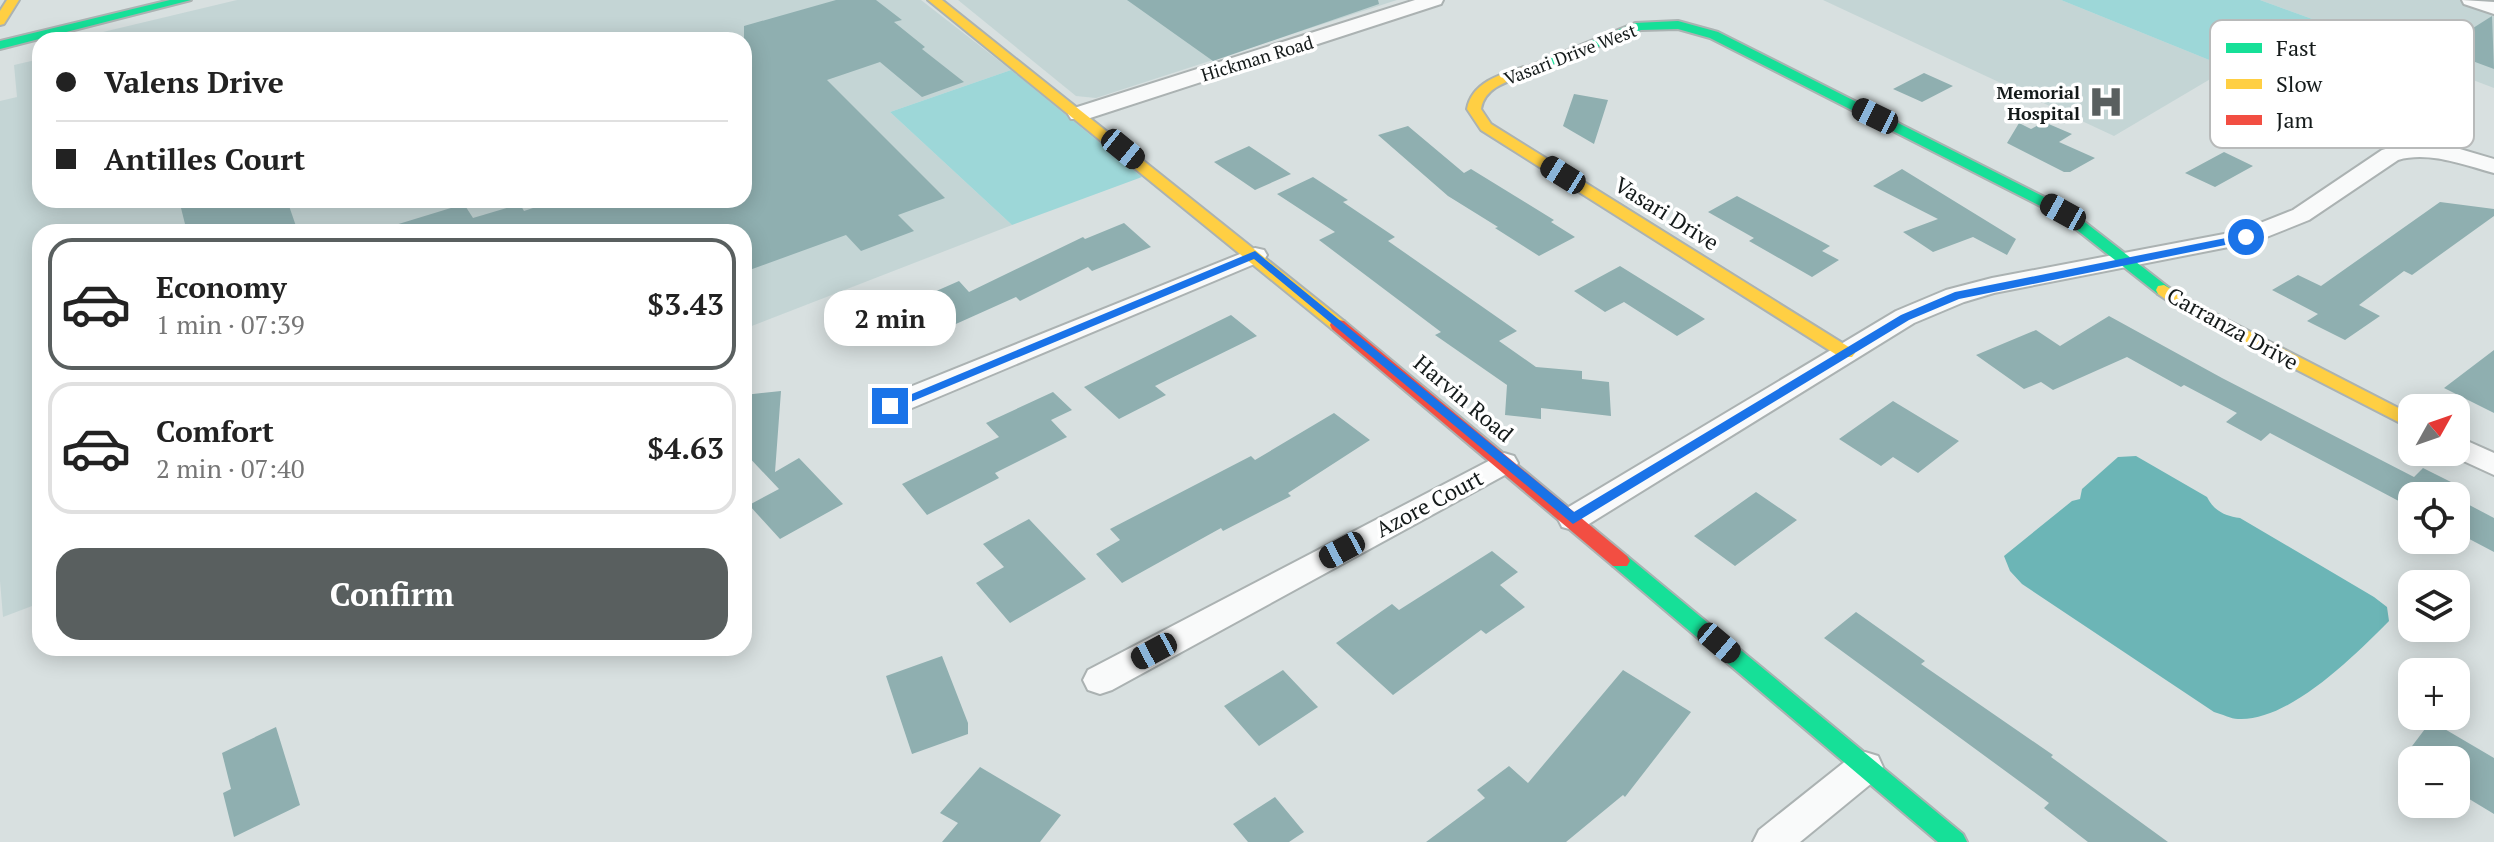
<!DOCTYPE html>
<meta charset="utf-8">
<style>
body{margin:0;font-family:"PT Serif",serif;background:#f6f6f6;color:#222;height:100vh;display:flex;flex-direction:column;font-size:30px;white-space:nowrap}
*{box-sizing:border-box;margin:0}
p{font-size:26px;color:#767676}
.icon{flex:none;width:44px;height:44px;fill:none;stroke:currentColor;stroke-width:2;stroke-linecap:round;stroke-linejoin:round}
.map{position:relative;flex:1;overflow:hidden}
.drawer{position:absolute;left:32px;top:224px;width:720px;height:432px;display:flex;flex-direction:column;background:#fff;border-radius:24px;box-shadow:0 4px 20px #0003}
.drawer>*{flex:none}
.top-card{position:absolute;left:32px;top:32px;width:720px;height:176px;border-radius:24px;box-shadow:0 4px 20px #0003;display:grid;align-content:center;height:176px;padding:0 24px;background:#fff}
.needle{width:52px;rotate:50deg}
.buttons{position:absolute;left:2398px;top:394px;display:grid;gap:16px}
.buttons a{display:grid;place-items:center;width:72px;height:72px;border-radius:16px;background:#fff;box-shadow:0 4px 20px #0003;font-size:40px}
.end{position:absolute;width:36px;height:36px;margin:-18px;border:10px solid #1a73e8;background:#fff;box-shadow:0 0 0 4px #fff}
.from{border-radius:50%}
.bubble{position:absolute;height:56px;border-radius:24px;background:#fff;box-shadow:0 4px 20px #0003;font-size:26px;font-weight:600;line-height:56px;text-align:center}
.car{position:absolute;width:24px;height:48px;margin:-24px -12px;border-radius:10px;box-shadow:0 0 6px 2px #0007;background:linear-gradient(#222 24%,#8ab4d8 0 40%,#222 0 76%,#8ab4d8 0 86%,#222 0)}
.top-card b{display:flex;align-items:center;gap:28px;height:76px;font-size:30px}
.top-card b+b{border-top:2px solid #e0e0e0}
.top-card i{width:20px;height:20px;background:#222}
ul{padding:14px 0 0;list-style:none}
li{display:flex;align-items:center;gap:24px;height:132px;margin:0 16px 12px;padding:0 8px;border:4px solid #e0e0e0;border-radius:24px}
li div{flex:1}
li b{display:block;font-size:30px}
li em{font-style:normal;font-weight:600}
li.active{border-color:#595f5f}
li>.icon{width:72px;height:72px;stroke-width:1.5}
.primary-button{display:flex;gap:16px;margin-top:auto;padding:16px 24px}
.primary-button a{flex:1;height:92px;border-radius:24px;background:#595f5f;color:#fff;font-size:32px;font-weight:600;line-height:92px;text-align:center}
.map>svg:first-child{display:block}
</style>
<div class="map">
<svg width="2494" height="842" viewBox="0 0 2494 842">
<rect width="100%" height="100%" fill="#d8e0e0"/>
<!-- built -->
<path fill="#c4d5d5" d="M 237,0 L 921,0 L 1011,70 L 890,112 L 1012,225 L 744,329 L 744,232 L 40,232 L 40,603 L 3,617 L 0,581 L 0,101 L 17,97 L 14,65 L 40,59 L 40,200 L 744,200 L 744,40 L 83,40 L 82,37 Z
M 958,0 L 1397,0 L 1096,98 L 1076,96 Z
M 1823,0 L 2061,0 L 2229,68 L 2114,136 Z
M 2260,0 L 2494,0 L 2494,88 L 2315,20 Z"/>
<!-- green -->
<path fill="#9dd7d8" d="M 2061,0 L 2260,0 L 2315,20 L 2229,68 Z
M 1011,70 L 1142,177 L 1012,225 L 890,112 Z"/>
<!-- water -->
<path fill="#6cb5b6" d="M 2136,456 L 2207,497 C 2214,511 2225,516 2240,518 L 2374,597 L 2387,607 L 2389,621 C 2355,655 2289,722 2238,719 C 2231,719 2222,714 2214,712 L 2022,584 L 2010,571 L 2004,556 L 2072,501 L 2080,499 L 2082,489 L 2118,457 Z"/>
<!-- building -->
<path fill="#8fafb0" d="M 836,0 L 876,0 L 902,20 L 894,22 L 925,47 L 922,49 L 964,82 L 922,97 L 880,62 L 827,80 L 945,198 L 898,215 L 914,231 L 861,251 L 846,235 L 744,272 L 744,232 L 393,232 L 392,226 L 464,204 L 473,218 L 520,204 L 524,211 L 557,200 L 744,200 L 744,26 Z
M 1127,0 L 1378,0 L 1379,4 L 1213,61 Z
M 2492,16 L 2494,69 L 2440,49 Z
M 1924,73 L 1953,86 L 1922,102 L 1893,89 Z
M 1574,94 L 1608,100 L 1594,144 L 1563,126 Z
M 2044,122 L 2072,134 L 2059,142 L 2095,158 L 2070,172 L 2064,172 L 2007,143 L 2019,123 L 2031,129 Z
M 1408,126 L 1464,173 L 1471,169 L 1554,220 L 1551,222 L 1575,237 L 1539,256 L 1495,228 L 1498,227 L 1448,196 L 1378,135 Z
M 1249,146 L 1291,174 L 1255,190 L 1214,162 Z
M 2224,152 L 2253,166 L 2215,187 L 2185,173 Z
M 1902,169 L 2016,239 L 2007,255 L 1973,237 L 1933,252 L 1903,232 L 1938,219 L 1873,186 Z
M 1313,177 L 1348,200 L 1343,202 L 1395,237 L 1388,241 L 1517,331 L 1499,341 L 1536,367 L 1582,371 L 1582,379 L 1609,382 L 1611,416 L 1541,408 L 1541,419 L 1505,415 L 1507,385 L 1435,335 L 1441,332 L 1319,240 L 1335,232 L 1277,194 Z
M 1737,196 L 1830,246 L 1822,251 L 1839,260 L 1812,277 L 1749,241 L 1754,238 L 1708,212 Z
M 179,200 L 287,200 L 298,232 L 187,232 Z
M 2440,202 L 2494,209 L 2494,216 L 2412,275 L 2404,271 L 2359,305 L 2380,316 L 2345,340 L 2307,321 L 2318,314 L 2272,290 L 2298,275 L 2321,286 Z
M 1124,223 L 1151,247 L 1092,271 L 1088,267 L 1020,301 L 1016,297 L 938,332 L 909,303 L 959,281 L 969,292 L 1083,237 L 1085,239 Z
M 1620,266 L 1686,307 L 1705,319 L 1677,336 L 1624,302 L 1605,312 L 1574,291 Z
M 1231,315 L 1257,336 L 1155,386 L 1166,395 L 1119,419 L 1084,387 Z
M 2109,316 L 2222,378 L 2414,477 L 2423,468 L 2451,482 L 2442,491 L 2451,496 L 2412,496 L 2412,508 L 2270,433 L 2261,441 L 2226,422 L 2237,413 L 2184,385 L 2181,387 L 2127,357 L 2053,390 L 2041,382 L 2024,389 L 1976,355 L 2036,330 L 2060,346 Z
M 2494,350 L 2494,413 L 2444,388 Z
M 781,391 L 775,472 L 799,458 L 843,504 L 780,539 L 749,505 L 779,489 L 744,452 L 744,395 Z
M 1053,392 L 1072,410 L 1051,420 L 1067,437 L 995,473 L 999,478 L 927,515 L 902,484 L 999,437 L 986,423 Z
M 1893,401 L 1959,441 L 1918,473 L 1893,457 L 1881,466 L 1839,439 Z
M 1334,413 L 1370,440 L 1288,493 L 1291,496 L 1223,531 L 1221,528 L 1122,583 L 1096,554 L 1120,540 L 1110,529 L 1251,456 L 1255,460 Z
M 1756,492 L 1797,520 L 1735,566 L 1694,536 Z
M 2456,498 L 2494,518 L 2494,552 L 2456,532 Z
M 1029,519 L 1086,579 L 1010,623 L 976,583 L 1004,567 L 983,544 Z
M 1492,551 L 1518,572 L 1500,585 L 1525,607 L 1486,634 L 1481,630 L 1393,695 L 1336,643 L 1392,604 L 1399,610 Z
M 1856,612 L 1925,661 L 1921,664 L 2053,755 L 2051,757 L 2168,842 L 2088,842 L 2044,808 L 2049,803 L 1824,638 Z
M 942,656 L 968,723 L 968,734 L 912,754 L 886,676 Z
M 1283,670 L 1318,707 L 1259,746 L 1224,706 Z
M 1623,670 L 1691,712 L 1625,797 L 1623,795 L 1566,842 L 1426,842 L 1485,798 L 1477,790 L 1509,766 L 1528,783 Z
M 2431,721 L 2494,758 L 2494,814 L 2456,791 L 2456,760 L 2412,760 L 2412,764 L 2403,758 Z
M 276,727 L 300,805 L 234,837 L 223,793 L 231,789 L 222,753 Z
M 980,767 L 1061,815 L 1040,842 L 942,842 L 958,823 L 940,813 Z
M 1275,797 L 1304,832 L 1289,842 L 1248,842 L 1233,824 Z"/>
<g fill="none" stroke-linecap="round" stroke-linejoin="round">
<!-- street casing -->
<g stroke="#abb2b2" stroke-width="4">
<path id="street" d="M 1415,0 L 1443,0 L 1441,4 L 1087,119 L 1071,119 L 1068,114 L 1071,109 Z
M 2462,0 L 2494,2 L 2494,14 L 2464,4 Z
M 2407,143 L 2453,147 L 2494,159 L 2494,173 C 2464,165 2429,151 2398,160 L 2309,220 L 2254,242 L 1994,293 L 1964,302 L 1914,323 L 1584,527 L 1573,530 L 1562,527 L 1558,519 L 1562,511 L 1896,311 L 1946,290 L 1992,278 L 2240,231 L 2293,210 L 2382,150 Z
M 1255,248 L 1264,250 L 1267,255 L 1264,260 L 900,413 L 890,415 L 880,413 L 876,406 L 880,399 Z
M 2456,436 L 2494,453 L 2494,475 L 2446,453 L 2456,452 Z
M 1504,453 L 1514,456 L 1518,463 L 1514,470 L 1112,690 L 1100,694 L 1088,690 L 1083,680 L 1088,670 Z
M 1865,752 L 1878,756 L 1883,767 L 1878,778 L 1800,842 L 1753,842 L 1759,830 L 1852,756 Z"/>
</g>
<!-- fast casing -->
<g stroke="#abb2b2" stroke-width="4">
<path id="fast" d="M 170,0 L 191,0 L 0,49 L 0,41 Z
M 1678,21 L 1718,32 L 2068,209 L 2172,290 L 2164,295 L 2158,294 L 2058,215 L 1710,38 L 1678,29 L 1641,30 L 1529,74 L 1517,71 L 1635,23 Z
M 1620,553 L 1627,556 L 1963,834 L 1967,842 L 1938,842 L 1613,566 L 1610,561 L 1613,556 Z"/>
</g>
<!-- slow casing -->
<g stroke="#abb2b2" stroke-width="4">
<path id="slow" d="M 7,0 L 19,0 L 4,24 L 0,25 L 0,11 Z
M 928,0 L 942,0 L 1344,321 L 1346,325 L 1344,329 L 1332,329 Z
M 1524,67 L 1531,71 L 1529,74 C 1510,81 1485,86 1481,109 L 1491,124 L 1852,349 L 1855,353 L 1852,357 L 1840,357 L 1481,130 L 1467,109 C 1472,82 1501,74 1524,67 Z
M 2164,285 L 2198,305 L 2412,415 L 2412,429 L 2186,313 L 2158,294 L 2156,290 L 2158,286 Z"/>
</g>
<!-- jam casing -->
<g stroke="#abb2b2" stroke-width="4">
<path id="jam" d="M 1338,320 L 1344,321 L 1627,556 L 1630,561 L 1627,566 L 1613,566 L 1332,329 L 1330,325 L 1332,321 Z"/>
</g>
<!-- street -->
<use href="#street" fill="#f9fafa" fill-rule="evenodd"/>
<!-- fast -->
<use href="#fast" fill="#16e098" fill-rule="evenodd"/>
<!-- slow -->
<use href="#slow" fill="#ffcf43" fill-rule="evenodd"/>
<!-- jam -->
<use href="#jam" fill="#f24e42" fill-rule="evenodd"/>
</g>
<!-- route -->
<path fill="#1a73e8" d="M 2246,234 L 2250,235 L 2250,240 L 1959,299 L 1909,320 L 1573,524 L 1254,259 L 894,409 L 885,409 L 883,406 L 1255,251 L 1574,512 L 1901,315 L 1955,292 Z"/>
<!-- icons -->
<defs>
<g id="hospital-bare" transform="scale(2.76)"><path d="M-5-5h3v3.5h4V-5h3V5h-3V1.5h-4V5h-3Z" fill="#595f5f" stroke="#fff" stroke-width="2.5" paint-order="stroke"/></g>
</defs>
<g fill-rule="evenodd">
<use href="#hospital-bare" x="2106" y="102"/>
</g>
<g text-anchor="middle" dominant-baseline="central" stroke-width="7" stroke-linejoin="round" paint-order="stroke">
<!-- far-street labels -->
<g font-size="18" fill="#141a1a" stroke="#fff">
<text transform="translate(1570 54) rotate(-21)">Vasari Drive West</text>
<text transform="translate(1257 58) rotate(-17)">Hickman Road</text>
</g>
<!-- far-poi labels -->
<g font-size="18" font-weight="bold" fill="#141a1a" stroke="#fff" text-anchor="end">
<text x="2080" y="92">Memorial<tspan x="2080" dy="21">Hospital</tspan></text>
</g>
<!-- street labels -->
<g font-size="22" fill="#141a1a" stroke="#fff">
<text transform="translate(1667 213) rotate(32)">Vasari Drive</text>
<text transform="translate(2233 328) rotate(29)">Carranza Drive</text>
<text transform="translate(1464 398) rotate(40)">Harvin Road</text>
<text transform="translate(1429 503) rotate(-28)">Azore Court</text>
</g>
</g>
<!-- legend -->
<rect x="2210" y="20" width="264" height="128" rx="12" fill="#fff" stroke="#b8baba" stroke-width="2"/>
<rect x="2226" y="43" width="36" height="10" fill="#16e098"/>
<rect x="2226" y="79" width="36" height="10" fill="#ffcf43"/>
<rect x="2226" y="115" width="36" height="10" fill="#f24e42"/>
<g font-size="22" fill="#141a1a">
<text x="2276" y="56">Fast</text>
<text x="2276" y="92">Slow</text>
<text x="2276" y="128">Jam</text>
</g>
</svg>
<div class="buttons">
<a><svg class="needle" viewBox="-14 -14 28 28"><path d="M0-13l5 13h-10z" fill="#e53935"/><path d="M0 13l5-13h-10z" fill="#767676"/></svg></a>
<a><svg class="icon" aria-label="locate" viewBox="0 0 24 24"><circle cx="12" cy="12" r="6"/><path d="M12 2v4M12 18v4M2 12h4M18 12h4"/></svg></a>
<a><svg class="icon" aria-label="layers" viewBox="0 0 24 24"><path d="M12 4l9 5-9 5-9-5zM3 14l9 5 9-5"/></svg></a>
<a>+</a>
<a>−</a>
</div>
<i class="end from" style="left:2246px;top:237px"></i>
<i class="end" style="left:890px;top:406px"></i>
<div class="bubble" style="left:824px;top:290px;width:132px">2 min</div>
<i class="car" style="left:1875px;top:116px;rotate:296deg"></i>
<i class="car" style="left:1123px;top:149px;rotate:129deg"></i>
<i class="car" style="left:1563px;top:175px;rotate:302deg"></i>
<i class="car" style="left:2063px;top:212px;rotate:299deg"></i>
<i class="car" style="left:1342px;top:550px;rotate:242deg"></i>
<i class="car" style="left:1719px;top:643px;rotate:130deg"></i>
<i class="car" style="left:1154px;top:651px;rotate:242deg"></i>
<div class="top-card">
<b><i class="from"></i>Valens Drive</b>
<b><i></i>Antilles Court</b>
</div>
<section class="drawer">
<ul>
<li class="active"><svg class="icon" aria-label="car" viewBox="0 0 24 24"><path d="M5 17H2v-5l4-1 3-4h7l3 4 3 1v5h-3M9 17h6M6 11h13"/><circle cx="7" cy="17" r="2"/><circle cx="17" cy="17" r="2"/></svg><div><b>Economy</b><p>1 min · 07:39</p></div><em>$3.43</em></li>
<li><svg class="icon" aria-label="car" viewBox="0 0 24 24"><path d="M5 17H2v-5l4-1 3-4h7l3 4 3 1v5h-3M9 17h6M6 11h13"/><circle cx="7" cy="17" r="2"/><circle cx="17" cy="17" r="2"/></svg><div><b>Comfort</b><p>2 min · 07:40</p></div><em>$4.63</em></li>
</ul>
<div class="primary-button"><a>Confirm</a></div>
</section>
</div>
